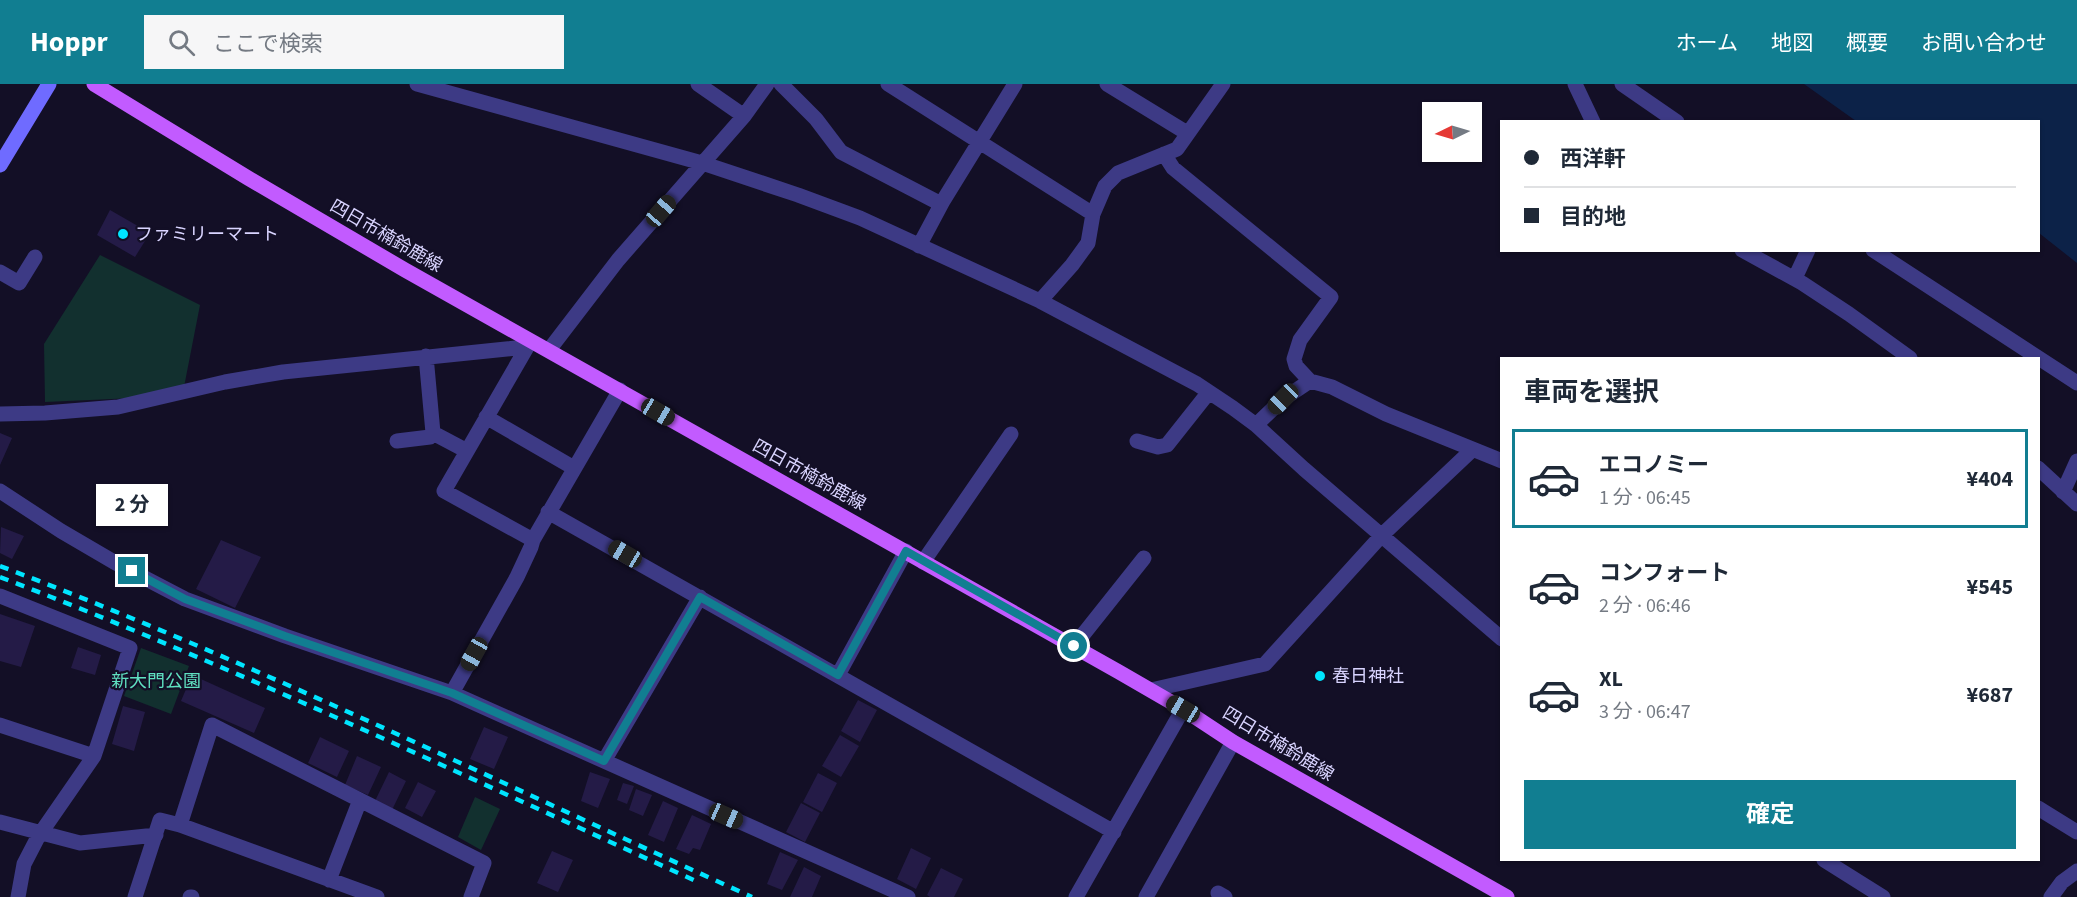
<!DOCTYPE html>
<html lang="ja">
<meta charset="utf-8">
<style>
body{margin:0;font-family:"Source Sans 3","Noto Sans JP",sans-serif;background:#f6f6f7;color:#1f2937;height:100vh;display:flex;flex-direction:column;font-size:22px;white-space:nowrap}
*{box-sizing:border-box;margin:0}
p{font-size:20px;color:#747a83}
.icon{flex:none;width:33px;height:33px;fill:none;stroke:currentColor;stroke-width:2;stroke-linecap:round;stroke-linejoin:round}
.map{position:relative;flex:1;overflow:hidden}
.details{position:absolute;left:1500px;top:273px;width:540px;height:504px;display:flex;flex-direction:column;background:#fff;border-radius:0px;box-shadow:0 2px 4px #0004}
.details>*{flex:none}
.banner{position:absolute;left:1500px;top:36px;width:540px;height:132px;border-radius:0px;box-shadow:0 2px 4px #0004;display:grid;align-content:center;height:132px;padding:0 24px;background:#fff}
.needle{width:39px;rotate:265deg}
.controls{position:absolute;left:1422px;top:18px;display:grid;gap:12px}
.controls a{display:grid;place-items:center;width:60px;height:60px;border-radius:0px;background:#fff;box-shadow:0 2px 4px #0004;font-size:30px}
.end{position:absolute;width:27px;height:27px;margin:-14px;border:8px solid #117e91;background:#fff;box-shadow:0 0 0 3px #fff}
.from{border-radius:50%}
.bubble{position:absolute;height:42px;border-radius:0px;background:#fff;box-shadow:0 2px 4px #0004;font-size:20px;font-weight:700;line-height:42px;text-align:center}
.car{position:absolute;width:18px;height:36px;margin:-18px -9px;border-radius:8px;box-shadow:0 0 4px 2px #0007;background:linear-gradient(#222 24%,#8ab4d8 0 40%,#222 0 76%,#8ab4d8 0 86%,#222 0)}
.banner b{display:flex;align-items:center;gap:21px;height:57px;font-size:22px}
.banner b+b{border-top:2px solid #e0e1e3}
.banner i{width:15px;height:15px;background:#1f2937}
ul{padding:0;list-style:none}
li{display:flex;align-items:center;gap:18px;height:99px;margin:0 12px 9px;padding:0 12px;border:3px solid transparent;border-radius:0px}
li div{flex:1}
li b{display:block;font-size:22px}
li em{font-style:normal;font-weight:700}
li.on{border-color:#117e91}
li>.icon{width:54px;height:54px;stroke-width:1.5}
h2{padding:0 24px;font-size:27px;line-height:72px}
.primary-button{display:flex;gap:12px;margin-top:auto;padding:12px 24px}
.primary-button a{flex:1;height:69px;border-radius:0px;background:#117e91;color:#fff;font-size:24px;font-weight:700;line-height:69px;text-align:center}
header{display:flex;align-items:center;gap:36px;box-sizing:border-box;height:84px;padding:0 30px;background:#117e91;color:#fff}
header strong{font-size:28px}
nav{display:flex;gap:33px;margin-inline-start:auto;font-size:21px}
.search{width:420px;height:54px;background:#f6f6f7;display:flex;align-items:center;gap:15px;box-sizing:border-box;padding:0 21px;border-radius:0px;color:#747a83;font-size:22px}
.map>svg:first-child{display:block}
</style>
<header>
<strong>Hoppr</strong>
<div class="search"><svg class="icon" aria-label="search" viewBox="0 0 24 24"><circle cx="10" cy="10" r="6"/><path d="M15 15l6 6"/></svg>ここで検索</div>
<nav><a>ホーム</a><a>地図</a><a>概要</a><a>お問い合わせ</a></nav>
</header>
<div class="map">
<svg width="2077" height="813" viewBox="0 0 2077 813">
<rect width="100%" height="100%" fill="#130f26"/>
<!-- green -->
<path fill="#12302f" d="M 100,171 L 200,221 L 184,303 L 135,314 L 45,318 L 44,260 Z
M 141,564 L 189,582 L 171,630 L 124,612 Z
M 475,713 L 500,725 L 481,766 L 458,753 Z"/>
<!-- water -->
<path fill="#0c2248" d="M 1804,0 L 2077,0 L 2077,179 L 2039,149 L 2038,38 L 1856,37 Z"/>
<!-- building -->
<path fill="#241b47" d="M 110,126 L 150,149 L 135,173 L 97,151 Z
M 0,349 L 12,354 L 0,381 Z
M 1,443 L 24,452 L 12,475 L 0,469 Z
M 221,456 L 261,473 L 235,524 L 196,505 Z
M 0,530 L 35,542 L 21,583 L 0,577 Z
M 78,563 L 101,571 L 95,591 L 71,584 Z
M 192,591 L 265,624 L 254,649 L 181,617 Z
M 858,616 L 877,626 L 860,658 L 841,647 Z
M 123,622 L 145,628 L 134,667 L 112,660 Z
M 484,643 L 508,653 L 494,685 L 470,675 Z
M 840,651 L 859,662 L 841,693 L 822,682 Z
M 320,653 L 349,667 L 337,693 L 308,679 Z
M 357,672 L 381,683 L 368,711 L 345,701 Z
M 389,688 L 406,697 L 392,726 L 375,717 Z
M 590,688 L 610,695 L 598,724 L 581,717 Z
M 818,689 L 837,699 L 822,728 L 803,718 Z
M 418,698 L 436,707 L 422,733 L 405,724 Z
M 623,699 L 634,702 L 627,720 L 617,716 Z
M 636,705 L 652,711 L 643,732 L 629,726 Z
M 663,717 L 678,724 L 664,758 L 648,751 Z
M 801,719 L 820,729 L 805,758 L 786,748 Z
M 692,731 L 711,740 L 700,766 L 693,764 L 689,770 L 676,765 Z
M 911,764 L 931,774 L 916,805 L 897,795 Z
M 552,767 L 573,776 L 558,808 L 537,799 Z
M 780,768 L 798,776 L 782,806 L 767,800 Z
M 804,783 L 821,792 L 812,813 L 790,813 Z
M 941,784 L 963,795 L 954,813 L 930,813 L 927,811 Z"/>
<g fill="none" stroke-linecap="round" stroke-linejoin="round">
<!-- minor -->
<path stroke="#3d3a85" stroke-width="15" d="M 417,0 L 702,79 L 798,111 L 860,134 L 1040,217 L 1197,300 L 1233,324 L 1256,341 L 1304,385 L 1502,555
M 698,0 L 744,32
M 781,0 L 816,35 L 841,68 L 941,120
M 888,0 L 1093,130
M 1107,0 L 1187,49
M 1575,0 L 1593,38
M 1622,0 L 1677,38
M 1164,70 L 1173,84 L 1331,213 L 1300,256 L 1294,275 L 1296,282 L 1310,297 L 1332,303 L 1386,330 L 1502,377
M 919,162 L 943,117 L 1015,0
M 1742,166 L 1802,199 L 1849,230 L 1910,274
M 1873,166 L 2077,299
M 0,188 L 19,199 L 35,173
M 1795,194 L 1808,166
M 1040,217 L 1072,181 L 1088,159 L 1093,130 L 1105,102 L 1118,89 L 1177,65 L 1223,0
M 530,258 L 444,407 L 533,456
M 549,266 L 618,176 L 744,32 L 767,0
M 426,272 L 433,349 L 467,367
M 0,330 L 45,329 L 118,323 L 225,298 L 283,288 L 526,263
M 486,333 L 574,384
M 1256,341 L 1283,315 L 1310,297
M 397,357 L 430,353 L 433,349
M 1137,357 L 1158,363 L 1167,361 L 1209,308
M 2038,384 L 2077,420
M 0,407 L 61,447 L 114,478 L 185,515 L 285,552 L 452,609 L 908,813
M 2063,408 L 2077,377
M 548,428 L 1114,748
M 923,478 L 1011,350
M 0,512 L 130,564 L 94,672 L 38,753 L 24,780 L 18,813
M 1074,562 L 1144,474
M 838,591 L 906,467
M 1151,606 L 1265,580 L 1382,451 L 1472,366
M 452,609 L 517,493 L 531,463 L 533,456 L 620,306
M 0,641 L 94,672
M 604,677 L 700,513
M 2038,724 L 2077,748
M 0,738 L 80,759 L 156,751
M 180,741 L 212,641 L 484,779 L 471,813
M 1824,776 L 1883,813
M 329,796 L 360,716
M 1218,809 L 1225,813
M 135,813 L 160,736 L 180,741 L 377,813
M 190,813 L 192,813
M 1076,813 L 1183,625
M 1146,813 L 1233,658
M 2051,813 L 2062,798 L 2077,787"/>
<!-- secondary -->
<path stroke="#6f6bff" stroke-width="15" d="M 0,81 L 49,0"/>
<!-- primary -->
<path stroke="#c25bff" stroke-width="15" d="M 94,0 L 248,94 L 405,186 L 1119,588 L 1183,625 L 1233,658 L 1507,813"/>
<!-- rail -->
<path stroke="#00e5ff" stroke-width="4.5" stroke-dasharray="9 8" stroke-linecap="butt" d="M 0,482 C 256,579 502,700 752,813
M 0,493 C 237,584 467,693 698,798"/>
</g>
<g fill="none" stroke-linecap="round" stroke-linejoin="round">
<!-- route -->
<path stroke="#117e91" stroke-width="8" d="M 132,487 L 185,515 L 285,552 L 452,609 L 604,677 L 700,513 L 838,591 L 906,467 L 1074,562"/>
</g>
<!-- markers -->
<g fill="#00e5ff" stroke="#130f26" stroke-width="2">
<circle cx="123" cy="150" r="6"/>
<circle cx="1320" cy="592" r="6"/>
</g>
<g text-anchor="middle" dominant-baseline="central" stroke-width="4.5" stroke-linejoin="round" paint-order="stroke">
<!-- poi labels -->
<g font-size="18" fill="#d9d4ff" stroke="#130f26" text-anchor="start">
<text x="135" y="150">ファミリーマート</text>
<text x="1332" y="592">春日神社</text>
</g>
<!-- street labels -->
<g font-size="18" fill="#d9d4ff" stroke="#130f26">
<text transform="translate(386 152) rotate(30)">四日市楠鈴鹿線</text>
<text transform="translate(809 391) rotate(29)">四日市楠鈴鹿線</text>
<text transform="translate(1278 660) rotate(31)">四日市楠鈴鹿線</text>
</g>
<!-- park labels -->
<g font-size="18" fill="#5fe0c0" stroke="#130f26">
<text x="156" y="597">新大門公園</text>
</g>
</g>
</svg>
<div class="controls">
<a><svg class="needle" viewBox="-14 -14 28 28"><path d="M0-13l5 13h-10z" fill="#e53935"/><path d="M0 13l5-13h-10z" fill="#747a83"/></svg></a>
</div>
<i class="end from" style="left:1074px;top:562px"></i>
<i class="end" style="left:132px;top:487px"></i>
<div class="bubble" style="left:96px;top:400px;width:72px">2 分</div>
<i class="car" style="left:661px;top:127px;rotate:41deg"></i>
<i class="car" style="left:1283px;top:315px;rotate:225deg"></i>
<i class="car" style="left:658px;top:328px;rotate:120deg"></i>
<i class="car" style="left:625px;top:470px;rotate:300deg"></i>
<i class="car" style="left:474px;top:570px;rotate:209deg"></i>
<i class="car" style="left:1183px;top:625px;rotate:300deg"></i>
<i class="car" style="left:726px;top:732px;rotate:114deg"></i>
<div class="banner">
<b><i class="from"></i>西洋軒</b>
<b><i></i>目的地</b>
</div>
<section class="details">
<h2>車両を選択</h2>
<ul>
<li class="on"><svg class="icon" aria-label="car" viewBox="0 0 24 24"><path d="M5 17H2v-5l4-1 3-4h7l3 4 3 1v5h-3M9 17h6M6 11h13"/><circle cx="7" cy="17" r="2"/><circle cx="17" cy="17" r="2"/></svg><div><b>エコノミー</b><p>1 分 · 06:45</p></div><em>¥404</em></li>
<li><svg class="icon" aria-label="car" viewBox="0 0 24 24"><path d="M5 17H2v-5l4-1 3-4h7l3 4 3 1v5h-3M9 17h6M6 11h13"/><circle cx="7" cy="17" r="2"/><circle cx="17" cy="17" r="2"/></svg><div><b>コンフォート</b><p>2 分 · 06:46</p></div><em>¥545</em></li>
<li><svg class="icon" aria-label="car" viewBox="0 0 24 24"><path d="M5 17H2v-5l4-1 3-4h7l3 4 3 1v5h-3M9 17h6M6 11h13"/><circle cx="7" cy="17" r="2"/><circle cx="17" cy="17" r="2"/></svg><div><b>XL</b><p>3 分 · 06:47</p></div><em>¥687</em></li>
</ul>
<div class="primary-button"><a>確定</a></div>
</section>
</div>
